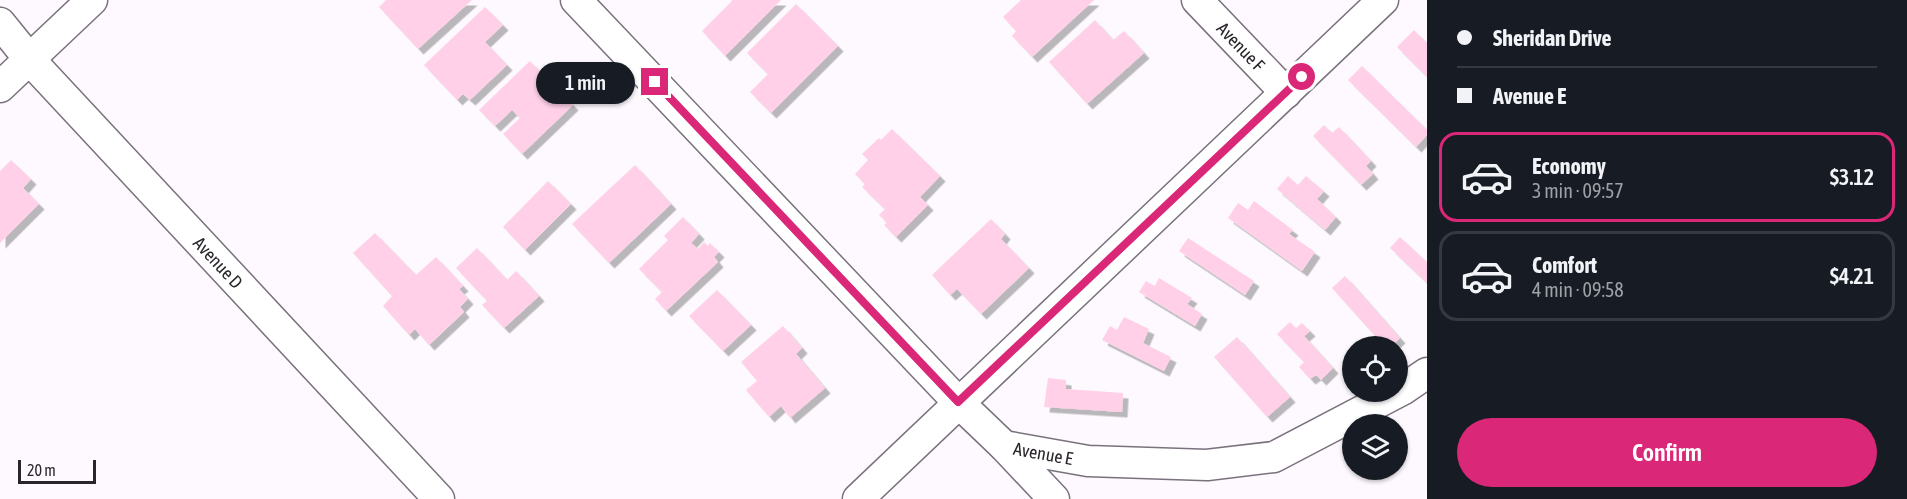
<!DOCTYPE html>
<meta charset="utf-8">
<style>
body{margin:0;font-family:"Asap Condensed",sans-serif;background:#20242c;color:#f1f3f6;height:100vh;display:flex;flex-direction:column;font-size:22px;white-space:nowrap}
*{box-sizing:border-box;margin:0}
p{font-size:20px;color:#9ea1a6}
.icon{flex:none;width:33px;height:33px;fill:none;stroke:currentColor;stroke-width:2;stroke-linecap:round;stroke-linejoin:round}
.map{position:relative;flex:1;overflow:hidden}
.side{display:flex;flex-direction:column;background:#171b24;width:480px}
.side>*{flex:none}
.banner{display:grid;align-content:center;height:132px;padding:0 30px;background:#171b24}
.buttons{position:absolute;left:1342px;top:336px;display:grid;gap:12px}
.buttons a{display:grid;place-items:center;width:66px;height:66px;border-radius:50%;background:#171b24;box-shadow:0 2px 4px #0004;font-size:30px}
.scale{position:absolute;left:18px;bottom:15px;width:78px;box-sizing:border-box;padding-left:6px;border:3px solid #29252a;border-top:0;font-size:16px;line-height:21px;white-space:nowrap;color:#29252a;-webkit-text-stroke:4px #fdf9fe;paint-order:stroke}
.end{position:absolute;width:27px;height:27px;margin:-14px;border:8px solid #db2777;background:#fff;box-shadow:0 0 0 3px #fff}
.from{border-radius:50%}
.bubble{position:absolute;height:42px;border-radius:21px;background:#171b24;box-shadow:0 2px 4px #0004;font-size:20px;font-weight:600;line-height:42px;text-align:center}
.banner b{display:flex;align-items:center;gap:21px;height:57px;font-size:22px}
.banner b+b{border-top:2px solid #363941}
.banner i{width:15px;height:15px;background:#f1f3f6}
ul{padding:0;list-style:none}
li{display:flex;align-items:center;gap:18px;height:90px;margin:0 12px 9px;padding:0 18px;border:3px solid #363941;border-radius:18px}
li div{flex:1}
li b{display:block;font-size:22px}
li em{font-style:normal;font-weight:600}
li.active{border-color:#db2777}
li>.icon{width:54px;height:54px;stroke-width:1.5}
.action{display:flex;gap:12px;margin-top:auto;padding:12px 30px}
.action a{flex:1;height:69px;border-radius:36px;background:#db2777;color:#fff;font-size:24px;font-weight:600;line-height:69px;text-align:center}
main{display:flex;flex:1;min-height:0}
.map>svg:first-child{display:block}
</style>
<main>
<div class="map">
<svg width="1427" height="499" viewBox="0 0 1427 499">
<defs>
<filter id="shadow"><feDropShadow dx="5.5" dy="5.5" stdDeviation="0" flood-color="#0004"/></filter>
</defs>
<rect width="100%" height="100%" fill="#fdf9fe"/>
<!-- building -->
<path fill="#ffd0e7" filter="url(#shadow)" d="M 386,0 L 472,0 L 418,49 L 379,7 Z
M 731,0 L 781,0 L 725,56 L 702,31 L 732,1 Z
M 1021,0 L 1094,0 L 1032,57 L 1012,36 L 1016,31 L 1003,17 Z
M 796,4 L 838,46 L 771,113 L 750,92 L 768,74 L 747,53 Z
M 485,7 L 503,25 L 485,42 L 507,65 L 470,100 L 463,94 L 457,100 L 424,65 Z
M 1095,20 L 1113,40 L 1124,31 L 1144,53 L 1087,104 L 1049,62 Z
M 1414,30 L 1427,43 L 1427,77 L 1397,47 Z
M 530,61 L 573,105 L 522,154 L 503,134 L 520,118 L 512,110 L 495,126 L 479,110 Z
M 1362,66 L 1427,130 L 1427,135 L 1416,147 L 1348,80 Z
M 1324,125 L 1332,133 L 1339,127 L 1371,161 L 1366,166 L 1373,174 L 1361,185 L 1313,136 Z
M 892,129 L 940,176 L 920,197 L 928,205 L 896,237 L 884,225 L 887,223 L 879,215 L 885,209 L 862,187 L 865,184 L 855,174 L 868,160 L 862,154 L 879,138 L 881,140 Z
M 11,160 L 31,179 L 23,188 L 39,204 L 0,243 L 0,171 Z
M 635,165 L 671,204 L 609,263 L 572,224 Z
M 1288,176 L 1298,185 L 1306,176 L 1324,191 L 1317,199 L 1336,217 L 1325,230 L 1277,189 Z
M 548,181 L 571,204 L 525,250 L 503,227 Z
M 1254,201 L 1293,230 L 1289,234 L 1315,252 L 1302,271 L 1228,218 L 1238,203 L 1248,210 Z
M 683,217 L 699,234 L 691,243 L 698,249 L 704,242 L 708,246 L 710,243 L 719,252 L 714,257 L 718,262 L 666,311 L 655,299 L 662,292 L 639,269 L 668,240 L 664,236 Z
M 991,219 L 1005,234 L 1001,239 L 1029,268 L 981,314 L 957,289 L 950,295 L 932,275 Z
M 375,233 L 416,275 L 436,257 L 463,286 L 459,289 L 468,299 L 460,307 L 464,312 L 429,345 L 415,329 L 409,335 L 383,306 L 392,296 L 353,253 Z
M 1400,237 L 1427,262 L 1427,283 L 1390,248 Z
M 1188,238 L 1254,281 L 1245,295 L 1179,251 Z
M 477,248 L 507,280 L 516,271 L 539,296 L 504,328 L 482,305 L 487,301 L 456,268 Z
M 1345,276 L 1400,338 L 1391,346 L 1384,346 L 1332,288 Z
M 1159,278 L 1192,298 L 1187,304 L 1202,314 L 1195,326 L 1139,292 L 1146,281 L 1155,286 Z
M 717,290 L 751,325 L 723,351 L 689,316 Z
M 1124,317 L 1149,329 L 1143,343 L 1171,357 L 1164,371 L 1102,340 L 1110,326 L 1117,330 Z
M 1290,322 L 1296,328 L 1302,323 L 1310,331 L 1304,336 L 1333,368 L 1321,380 L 1316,375 L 1310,379 L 1299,367 L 1304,362 L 1277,334 Z
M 783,326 L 802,348 L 796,354 L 825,388 L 790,418 L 781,406 L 769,417 L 746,390 L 757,381 L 741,362 Z
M 1237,337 L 1290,397 L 1267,417 L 1214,357 Z
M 1048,378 L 1066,380 L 1066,389 L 1123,393 L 1122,412 L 1044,407 Z"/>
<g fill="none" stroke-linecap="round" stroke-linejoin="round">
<!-- street casing -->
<g stroke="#7a717d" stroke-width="33">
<g id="street">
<path id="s1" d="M 576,0 L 958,402 L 1004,446 L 1088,461 L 1207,465 L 1274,457 L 1402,390 L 1427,373"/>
<path id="s2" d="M 1197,0 L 1286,93"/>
<path id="s3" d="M 0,23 L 30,60 L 439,499"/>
<path d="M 0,87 L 92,0"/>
<path d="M 1004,446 L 1054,499"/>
<path d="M 858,499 L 1383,0"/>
</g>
</g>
<!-- street -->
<use href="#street" stroke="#fff" stroke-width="30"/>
</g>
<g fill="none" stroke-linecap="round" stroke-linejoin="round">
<!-- route -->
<path stroke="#db2777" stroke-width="8" d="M 655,82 L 958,402 L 1302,77"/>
</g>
<g text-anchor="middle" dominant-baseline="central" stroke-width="4.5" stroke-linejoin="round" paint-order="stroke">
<!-- street labels -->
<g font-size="18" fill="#29252a" stroke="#fdf9fe">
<text stroke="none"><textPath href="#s2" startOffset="64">Avenue F</textPath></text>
<text stroke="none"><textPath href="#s3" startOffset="324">Avenue D</textPath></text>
<text stroke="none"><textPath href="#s1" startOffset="658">Avenue E</textPath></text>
</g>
</g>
</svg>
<div class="buttons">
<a><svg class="icon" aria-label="locate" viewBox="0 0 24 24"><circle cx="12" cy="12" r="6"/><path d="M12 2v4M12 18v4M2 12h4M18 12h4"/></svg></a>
<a><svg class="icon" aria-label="layers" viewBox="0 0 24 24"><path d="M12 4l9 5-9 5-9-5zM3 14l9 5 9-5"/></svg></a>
</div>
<div class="scale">20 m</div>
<i class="end from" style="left:1302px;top:77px"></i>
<i class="end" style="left:655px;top:82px"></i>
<div class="bubble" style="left:536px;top:62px;width:99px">1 min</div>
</div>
<section class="side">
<div class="banner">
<b><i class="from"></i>Sheridan Drive</b>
<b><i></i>Avenue E</b>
</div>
<ul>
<li class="active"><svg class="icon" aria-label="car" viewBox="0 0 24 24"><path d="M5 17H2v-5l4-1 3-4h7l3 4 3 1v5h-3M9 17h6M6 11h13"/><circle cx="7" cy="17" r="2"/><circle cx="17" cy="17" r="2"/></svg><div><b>Economy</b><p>3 min · 09:57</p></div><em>$3.12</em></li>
<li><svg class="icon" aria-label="car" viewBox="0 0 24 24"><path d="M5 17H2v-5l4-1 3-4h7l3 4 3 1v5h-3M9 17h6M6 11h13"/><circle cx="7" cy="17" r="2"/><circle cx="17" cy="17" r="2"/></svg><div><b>Comfort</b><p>4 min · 09:58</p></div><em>$4.21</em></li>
</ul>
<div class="action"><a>Confirm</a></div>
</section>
</main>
